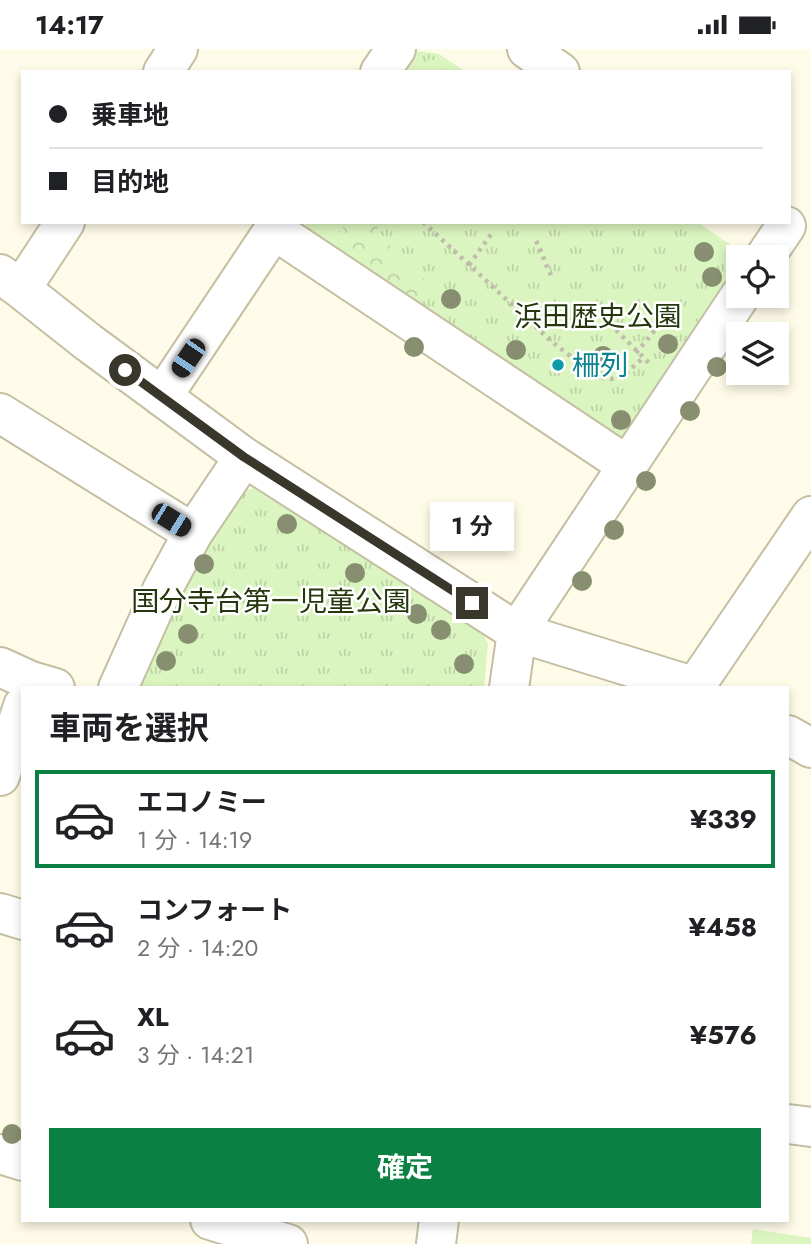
<!DOCTYPE html>
<html lang="ja">
<meta charset="utf-8">
<style>
body{margin:0;font-family:Jost,"Noto Sans JP",sans-serif;background:#f2f2f2;color:#202124;height:100vh;display:flex;flex-direction:column;font-size:26px;white-space:nowrap}
*{box-sizing:border-box;margin:0}
p{font-size:23px;color:#757577}
.icon{flex:none;width:38px;height:38px;fill:none;stroke:currentColor;stroke-width:2;stroke-linecap:round;stroke-linejoin:round}
.map{position:relative;flex:1;overflow:hidden}
.details{position:absolute;left:21px;top:637px;width:768px;height:536px;display:flex;flex-direction:column;background:#fff;border-radius:0px;box-shadow:0 4px 10px #0003}
.details>*{flex:none}
.banner{position:absolute;left:21px;top:21px;width:770px;height:154px;border-radius:0px;box-shadow:0 4px 10px #0003;display:grid;align-content:center;height:154px;padding:0 28px;background:#fff}
.buttons{position:absolute;left:726px;top:196px;display:grid;gap:14px}
.buttons a{display:grid;place-items:center;width:63px;height:63px;border-radius:0px;background:#fff;box-shadow:0 4px 10px #0003;font-size:35px}
.end{position:absolute;width:32px;height:32px;margin:-16px;border:9px solid #39372b;background:#fff;box-shadow:0 0 0 4px #fff}
.from{border-radius:50%}
.bubble{position:absolute;height:49px;border-radius:0px;background:#fff;box-shadow:0 4px 10px #0003;font-size:23px;font-weight:700;line-height:49px;text-align:center}
.car{position:absolute;width:21px;height:42px;margin:-21px -10px;border-radius:9px;box-shadow:0 0 5px 2px #0007;background:linear-gradient(#222 24%,#8ab4d8 0 40%,#222 0 76%,#8ab4d8 0 86%,#222 0)}
.banner b{display:flex;align-items:center;gap:24px;height:66px;font-size:26px}
.banner b+b{border-top:2px solid #e0e0e0}
.banner i{width:18px;height:18px;background:#202124}
ul{padding:0;list-style:none}
li{display:flex;align-items:center;gap:21px;height:98px;margin:0 14px 10px;padding:0 14px;border:4px solid transparent;border-radius:0px}
li div{flex:1}
li b{display:block;font-size:26px}
li em{font-style:normal;font-weight:700}
li.selected{border-color:#0b8043}
li>.icon{width:63px;height:63px;stroke-width:1.5}
h2{padding:0 28px;font-size:32px;line-height:84px}
.primary-button{display:flex;gap:14px;margin-top:auto;padding:14px 28px}
.primary-button a{flex:1;height:80px;border-radius:0px;background:#0b8043;color:#fff;font-size:28px;font-weight:700;line-height:80px;text-align:center}
.status{display:flex;justify-content:space-between;align-items:center;height:49px;padding:0 35px;background:#fff;direction:ltr}
.status svg{height:19px;fill:currentColor}
.map>svg:first-child{display:block}
</style>
<div class="status"><b>14:17</b><svg viewBox="0 0 49 12"><path d="M0 12V9h3v3zM5 12V6h3v6zM10 12V3h3v9zM15 12V0h3v12zM26 1h20v11H26zM47 4h2v5h-2z"/></svg></div>
<div class="map">
<svg width="811" height="1195" viewBox="0 0 811 1195">
<defs>
<pattern id="grass-tufts" width="24" height="20" patternUnits="userSpaceOnUse" patternTransform="scale(1.75)"><rect width="24" height="20" fill="#dbf5c0"/><path d="M3 7l-1-3M5 7V3M7 7l1-3M15 17l-1-3M17 17v-4M19 17l1-3" fill="none" stroke="#bdd3a5"/></pattern>
<pattern id="forest-crowns" width="20" height="18" patternUnits="userSpaceOnUse" patternTransform="scale(1.75)"><rect width="20" height="18" fill="#dbf5c0"/><path d="M2 6a3 3 0 1 1 6 0M12 15a3 3 0 1 1 6 0" fill="none" stroke="#bdd3a5"/></pattern>
</defs>
<rect width="100%" height="100%" fill="#fefbe8"/>
<!-- grass -->
<path fill="url(#grass-tufts)" d="M 418,2 L 439,5 L 466,23 L 404,23 Z
M 304,173 L 697,173 L 744,205 L 744,208 L 738,208 L 738,223 L 628,391 L 616,392 L 310,187 Z
M 255,439 L 481,580 L 488,595 L 484,639 L 131,639 L 173,546 L 240,442 Z
M 753,1180 L 811,1189 L 811,1195 L 751,1195 Z"/>
<!-- forest -->
<path fill="url(#forest-crowns)" d="M 430,9 L 450,23 L 421,23 Z
M 348,173 L 375,173 C 382,189 393,202 404,214 C 413,223 428,229 431,241 L 424,252 C 404,248 353,210 338,195 L 338,185 Z"/>
<g fill="none" stroke-linecap="round" stroke-linejoin="round">
<!-- minor casing -->
<g stroke="#c4bfa2" stroke-width="42">
<path id="minor" d="M 527,0 L 560,23
M 163,23 L 178,0
M 380,23 L 396,0
M 274,181 L 628,417
M 765,208 L 786,177
M 0,225 L 21,240 L 88,293 L 244,408 L 517,583 L 699,639
M 21,240 L 65,173
M 162,348 L 279,173
M 0,364 L 193,484
M 0,618 L 31,632 L 55,639
M 118,639 L 162,541 L 193,484 L 244,408
M 509,639 L 517,583 L 740,247
M 694,639 L 811,467
M 788,686 L 811,699
M 0,727 L 23,657
M 0,864 L 23,871
M 788,1075 L 811,1078
M 0,1105 L 23,1112
M 210,1171 L 288,1195
M 436,1195 L 439,1171"/>
</g>
<!-- path -->
<path stroke="#c0bdac" stroke-width="4.5" stroke-dasharray="3.5 5" stroke-linecap="butt" d="M 423,173 L 551,292 L 597,328 L 611,330 L 623,327 L 643,309
M 536,192 C 543,204 545,217 553,229
M 469,216 L 492,184
M 610,275 L 651,316
M 636,304 L 679,252"/>
<!-- minor -->
<use href="#minor" stroke="#fff" stroke-width="38"/>
</g>
<!-- trees -->
<g fill="#878f70">
<circle cx="704" cy="203" r="10"/>
<circle cx="712" cy="228" r="10"/>
<circle cx="451" cy="250" r="10"/>
<circle cx="668" cy="295" r="10"/>
<circle cx="414" cy="298" r="10"/>
<circle cx="516" cy="301" r="10"/>
<circle cx="603" cy="307" r="10"/>
<circle cx="717" cy="318" r="10"/>
<circle cx="690" cy="362" r="10"/>
<circle cx="621" cy="371" r="10"/>
<circle cx="646" cy="432" r="10"/>
<circle cx="287" cy="475" r="10"/>
<circle cx="614" cy="481" r="10"/>
<circle cx="204" cy="515" r="10"/>
<circle cx="355" cy="524" r="10"/>
<circle cx="582" cy="532" r="10"/>
<circle cx="417" cy="565" r="10"/>
<circle cx="441" cy="581" r="10"/>
<circle cx="188" cy="585" r="10"/>
<circle cx="166" cy="612" r="10"/>
<circle cx="464" cy="615" r="10"/>
<circle cx="12" cy="1085" r="10"/>
</g>
<g fill="none" stroke-linecap="round" stroke-linejoin="round">
<!-- route -->
<path stroke="#39372b" stroke-width="9" d="M 125,321 L 244,408 L 472,554"/>
</g>
<!-- markers -->
<circle fill="#0f9aa8" stroke="#fff" stroke-width="2.5" cx="558" cy="316" r="7"/>
<g text-anchor="middle" dominant-baseline="central" stroke-width="5" stroke-linejoin="round" paint-order="stroke">
<!-- park labels -->
<g font-size="28" fill="#26370d" stroke="#fff">
<text x="598" y="267">浜田歴史公園</text>
<text x="271" y="552">国分寺台第一児童公園</text>
</g>
<!-- culture labels -->
<g font-size="28" fill="#0d838f" stroke="#fff" text-anchor="start">
<text x="572" y="316">柵列</text>
</g>
</g>
</svg>
<div class="buttons">
<a><svg class="icon" aria-label="locate" viewBox="0 0 24 24"><circle cx="12" cy="12" r="6"/><path d="M12 2v4M12 18v4M2 12h4M18 12h4"/></svg></a>
<a><svg class="icon" aria-label="layers" viewBox="0 0 24 24"><path d="M12 4l9 5-9 5-9-5zM3 14l9 5 9-5"/></svg></a>
</div>
<i class="end from" style="left:125px;top:321px"></i>
<i class="end" style="left:472px;top:554px"></i>
<div class="bubble" style="left:430px;top:453px;width:84px">1 分</div>
<i class="car" style="left:188px;top:309px;rotate:214deg"></i>
<i class="car" style="left:171px;top:471px;rotate:122deg"></i>
<div class="banner">
<b><i class="from"></i>乗車地</b>
<b><i></i>目的地</b>
</div>
<section class="details">
<h2>車両を選択</h2>
<ul>
<li class="selected"><svg class="icon" aria-label="car" viewBox="0 0 24 24"><path d="M5 17H2v-5l4-1 3-4h7l3 4 3 1v5h-3M9 17h6M6 11h13"/><circle cx="7" cy="17" r="2"/><circle cx="17" cy="17" r="2"/></svg><div><b>エコノミー</b><p>1 分 · 14:19</p></div><em>¥339</em></li>
<li><svg class="icon" aria-label="car" viewBox="0 0 24 24"><path d="M5 17H2v-5l4-1 3-4h7l3 4 3 1v5h-3M9 17h6M6 11h13"/><circle cx="7" cy="17" r="2"/><circle cx="17" cy="17" r="2"/></svg><div><b>コンフォート</b><p>2 分 · 14:20</p></div><em>¥458</em></li>
<li><svg class="icon" aria-label="car" viewBox="0 0 24 24"><path d="M5 17H2v-5l4-1 3-4h7l3 4 3 1v5h-3M9 17h6M6 11h13"/><circle cx="7" cy="17" r="2"/><circle cx="17" cy="17" r="2"/></svg><div><b>XL</b><p>3 分 · 14:21</p></div><em>¥576</em></li>
</ul>
<div class="primary-button"><a>確定</a></div>
</section>
</div>
